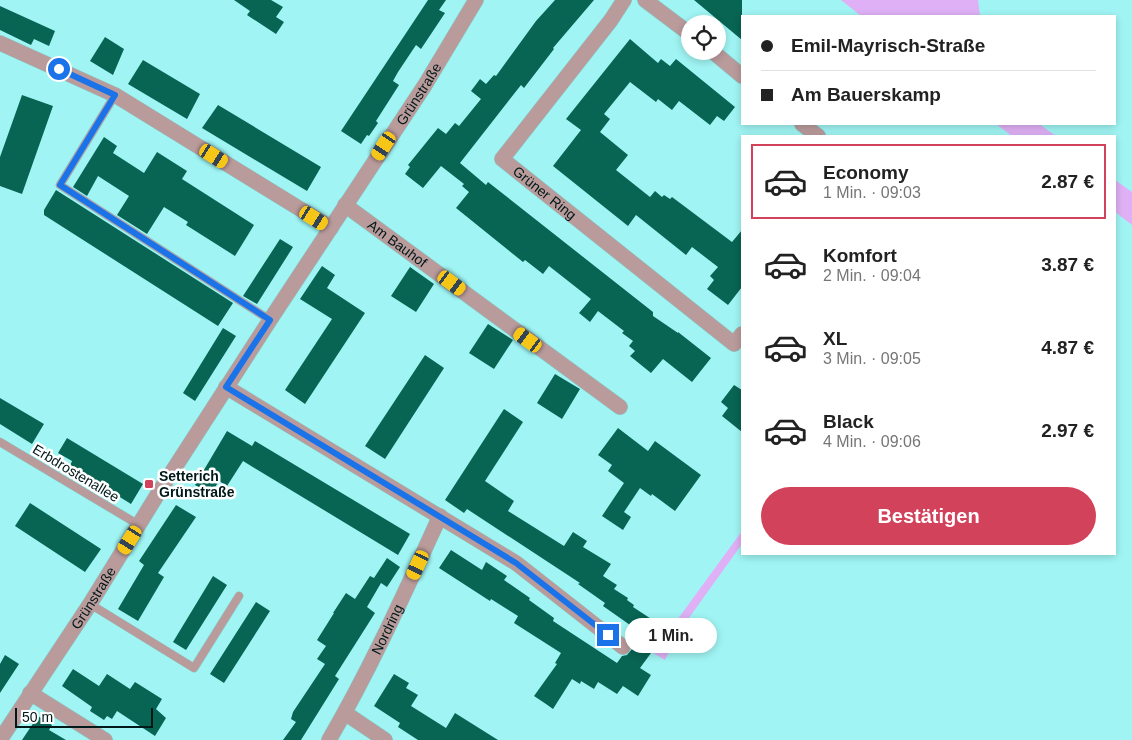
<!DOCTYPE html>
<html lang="de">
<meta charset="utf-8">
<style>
body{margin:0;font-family:Helvetica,sans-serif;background:#f6f6f6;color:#222;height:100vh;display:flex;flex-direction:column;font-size:19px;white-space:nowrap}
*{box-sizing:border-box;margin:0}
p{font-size:16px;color:#767676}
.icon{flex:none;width:28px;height:28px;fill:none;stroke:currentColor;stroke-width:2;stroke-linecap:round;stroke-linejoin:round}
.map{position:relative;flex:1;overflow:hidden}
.details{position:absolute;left:741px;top:135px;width:375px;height:420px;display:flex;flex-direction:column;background:#fff;border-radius:0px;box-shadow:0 2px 8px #0003}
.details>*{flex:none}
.hud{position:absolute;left:741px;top:15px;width:375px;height:110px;border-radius:0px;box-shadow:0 2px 8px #0003;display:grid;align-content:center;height:110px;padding:0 20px;background:#fff}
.buttons{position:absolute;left:681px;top:15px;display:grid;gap:10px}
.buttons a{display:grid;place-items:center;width:45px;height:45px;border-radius:50%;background:#fff;box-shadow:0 2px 8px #0003;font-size:25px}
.scale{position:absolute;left:15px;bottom:12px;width:138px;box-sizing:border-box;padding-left:5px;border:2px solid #001818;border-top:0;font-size:14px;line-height:18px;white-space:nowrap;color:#001818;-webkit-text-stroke:4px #fff;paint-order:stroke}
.end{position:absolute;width:22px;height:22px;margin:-11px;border:6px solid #1a73e8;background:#fff;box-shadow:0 0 0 2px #fff}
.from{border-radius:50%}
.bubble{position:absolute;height:35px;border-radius:18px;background:#fff;box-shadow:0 2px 8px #0003;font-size:16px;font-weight:700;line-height:35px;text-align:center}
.car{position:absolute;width:15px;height:30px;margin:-15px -8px;border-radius:6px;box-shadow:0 0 4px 1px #0007;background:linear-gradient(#f5c518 24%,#345 0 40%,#f5c518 0 76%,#345 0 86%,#f5c518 0)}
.hud b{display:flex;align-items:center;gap:18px;height:48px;font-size:19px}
.hud b+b{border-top:1px solid #e0e0e0}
.hud i{width:12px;height:12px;background:#222}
ul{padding:9px 0 0;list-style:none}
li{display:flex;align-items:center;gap:15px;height:75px;margin:0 10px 8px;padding:0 10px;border:2px solid transparent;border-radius:0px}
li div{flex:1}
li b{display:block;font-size:19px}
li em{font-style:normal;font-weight:700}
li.current{border-color:#d3425b}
li>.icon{width:45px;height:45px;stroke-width:1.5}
.primary-button{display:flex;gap:10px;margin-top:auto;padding:10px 20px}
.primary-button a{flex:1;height:58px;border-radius:30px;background:#d3425b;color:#fff;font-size:20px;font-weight:700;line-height:58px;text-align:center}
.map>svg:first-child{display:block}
</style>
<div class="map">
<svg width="1132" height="740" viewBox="0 0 1132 740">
<rect width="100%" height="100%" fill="#a0f5f4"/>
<!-- green -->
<path fill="#dfb0f5" d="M 841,0 L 978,0 L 980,16 L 861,16 Z
M 996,124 L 1039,124 L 1056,136 L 1012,136 Z
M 1115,180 L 1132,192 L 1132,225 L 1115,212 Z
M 742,531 L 742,544 L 681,629 L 665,660 L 653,653 Z"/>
<!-- building -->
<path fill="#086453" d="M 234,0 L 271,0 L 283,7 L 276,17 L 284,22 L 276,34 L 247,15 L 250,11 Z
M 428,0 L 446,0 L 439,10 L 445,13 L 421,49 L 416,45 L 398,72 L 393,81 L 399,85 L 376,121 L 378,123 L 369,136 L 367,135 L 361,144 L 341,131 Z
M 555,0 L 594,0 L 553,48 L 554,49 L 524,88 L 521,85 L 460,163 L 486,185 L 488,182 L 653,312 L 653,316 L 678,333 L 678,332 L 711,358 L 692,382 L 663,359 L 651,373 L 630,356 L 635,351 L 629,346 L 633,341 L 622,333 L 624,331 L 598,311 L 590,322 L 579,313 L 591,299 L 549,266 L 543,274 L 525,260 L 523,262 L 456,208 L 469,192 L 462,186 L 464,184 L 441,166 L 423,188 L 405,174 L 410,167 L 408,165 L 438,128 L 446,134 L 455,123 L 459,126 L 481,99 L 471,91 L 480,79 L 486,84 L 494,75 L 496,76 L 536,21 Z
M 694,0 L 742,0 L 742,40 Z
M 0,6 L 55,31 L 49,46 L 34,39 L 31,45 L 0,30 Z
M 105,37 L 124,49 L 113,75 L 90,61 Z
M 630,39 L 658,63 L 661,59 L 670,66 L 676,59 L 735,107 L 724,121 L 717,116 L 710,125 L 679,101 L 672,110 L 658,99 L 656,102 L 630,82 L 604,114 L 610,119 L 600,132 L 628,155 L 616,170 L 650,197 L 655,191 L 662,197 L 664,195 L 670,199 L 672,197 L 732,242 L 742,230 L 742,287 L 728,305 L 707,289 L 714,280 L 710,276 L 718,267 L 692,247 L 686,255 L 636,215 L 628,226 L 553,166 L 581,130 L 566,119 Z
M 143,60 L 200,94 L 187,119 L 128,84 Z
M 22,95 L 53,106 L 22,194 L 0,186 L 0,157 Z
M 218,105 L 321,167 L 307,191 L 202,128 Z
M 104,137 L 117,146 L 113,153 L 144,173 L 157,152 L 187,171 L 182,179 L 254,225 L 235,256 L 186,225 L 188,222 L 164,207 L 147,234 L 117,215 L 129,196 L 98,176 L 87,196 L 73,187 Z
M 56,190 L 233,303 L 218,326 L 44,215 L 44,210 Z
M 280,239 L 293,247 L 257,304 L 243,296 Z
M 322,266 L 335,275 L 327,288 L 365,313 L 305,404 L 285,390 L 332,319 L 300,299 Z
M 410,267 L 434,284 L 416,312 L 391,296 Z
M 488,324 L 513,340 L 494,369 L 469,353 Z
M 223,328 L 236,336 L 195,401 L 183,393 Z
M 425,355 L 444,368 L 385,459 L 365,446 Z
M 555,374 L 580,389 L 562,419 L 537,403 Z
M 734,385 L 742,390 L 742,432 L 722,416 L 728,408 L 721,402 Z
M 0,398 L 44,424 L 32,444 L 0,424 Z
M 504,409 L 523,422 L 485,481 L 514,501 L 508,511 L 564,546 L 573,532 L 587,541 L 583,547 L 611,564 L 603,576 L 617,585 L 614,589 L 628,598 L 627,600 L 634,605 L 633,607 L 668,630 L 640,668 L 651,675 L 638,696 L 623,686 L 617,694 L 598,682 L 594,689 L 581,681 L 580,684 L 572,679 L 553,709 L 546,704 L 534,696 L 557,664 L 555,663 L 561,653 L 514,623 L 518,616 L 491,599 L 490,601 L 439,568 L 451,550 L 482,570 L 486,562 L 507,576 L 504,580 L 530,598 L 529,600 L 554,618 L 553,621 L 617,663 L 622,656 L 627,655 L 632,649 L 631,643 L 636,637 L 626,631 L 630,625 L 603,606 L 605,603 L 578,584 L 580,583 L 467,509 L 464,513 L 445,500 Z
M 618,428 L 648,451 L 655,441 L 701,475 L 675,511 L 652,494 L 651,496 L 640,488 L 624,512 L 631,517 L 623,530 L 602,516 L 624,483 L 608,471 L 612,465 L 598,455 Z
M 227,431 L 252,446 L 255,441 L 410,534 L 398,555 L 243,461 L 227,486 L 219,481 L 212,492 L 206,492 L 195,485 Z
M 67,438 L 143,484 L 131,504 L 70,466 L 72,461 L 58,453 Z
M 30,503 L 101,549 L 85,572 L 15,526 Z
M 176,505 L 196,517 L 158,573 L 164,577 L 138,621 L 118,609 L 144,565 L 139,561 Z
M 387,558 L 400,567 L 387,587 L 381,583 L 367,607 L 375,613 L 335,676 L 339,679 L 301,740 L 283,740 L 296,722 L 291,719 L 293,712 L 325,664 L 317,659 L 326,646 L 317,640 L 334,613 L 333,613 L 346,593 L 355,599 L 370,576 L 374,578 Z
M 213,576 L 227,585 L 186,650 L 173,642 Z
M 256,602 L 270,611 L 224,683 L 210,674 Z
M 5,655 L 19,664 L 0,693 L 0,664 Z
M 73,669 L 99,686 L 107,674 L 130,689 L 135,682 L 162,699 L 156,709 L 166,718 L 155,736 L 117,711 L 112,719 L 107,716 L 104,720 L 90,711 L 92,707 L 62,686 Z
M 394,674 L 409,683 L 406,688 L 418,695 L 411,706 L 446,728 L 455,713 L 498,740 L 418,740 L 398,727 L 400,723 L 374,706 Z
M 38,716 L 52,725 L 49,730 L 66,740 L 22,740 Z"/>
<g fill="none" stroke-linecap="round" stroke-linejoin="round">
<!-- service casing -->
<g stroke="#86d2d1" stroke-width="9">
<path id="service" d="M 115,95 L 60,185 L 270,320
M 0,442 L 139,525
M 90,604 L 194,668 L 239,596"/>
</g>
<!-- minor casing -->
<g stroke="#86d2d1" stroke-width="16">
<g id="minor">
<path id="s1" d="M 624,0 L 611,20 L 502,159 L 734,344 L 742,334"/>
<path d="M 645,0 L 690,34"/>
<path d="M 0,43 L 115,95 L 331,228"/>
<path d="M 712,51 L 742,76"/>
<path d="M 802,124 L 818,136"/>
<path id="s2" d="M 345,205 L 620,407"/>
<path d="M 226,387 L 516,563 L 623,647"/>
<path d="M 30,693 L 105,740"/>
<path d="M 345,713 L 385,740"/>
<path id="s3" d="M 0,740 L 90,604 L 159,492 L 270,320 L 425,85 L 476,0"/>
<path id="s4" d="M 329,740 C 371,668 405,592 440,516"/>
</g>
</g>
<!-- service -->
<use href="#service" stroke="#ba9b9c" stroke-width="8"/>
<!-- minor -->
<use href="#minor" stroke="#ba9b9c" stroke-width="15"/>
</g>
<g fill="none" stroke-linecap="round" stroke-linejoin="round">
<!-- route -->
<path stroke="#1a73e8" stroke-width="6" d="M 59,69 L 115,95 L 60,185 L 270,320 L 226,387 L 516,563 L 608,635"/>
</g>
<!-- markers -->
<rect fill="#d3425b" stroke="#fff" stroke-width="2" x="144" y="479" width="10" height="10" rx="2.5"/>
<g text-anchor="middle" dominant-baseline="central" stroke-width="5" stroke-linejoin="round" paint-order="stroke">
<!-- street labels -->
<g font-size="14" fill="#001818" stroke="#fff">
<text stroke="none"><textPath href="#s3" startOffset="770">Grünstraße</textPath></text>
<text stroke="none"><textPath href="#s1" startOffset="255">Grüner Ring</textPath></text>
<text stroke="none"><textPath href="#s2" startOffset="65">Am Bauhof</textPath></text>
<text transform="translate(76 473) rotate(31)">Erbdrostenallee</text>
<text stroke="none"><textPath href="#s3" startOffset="170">Grünstraße</textPath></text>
<text stroke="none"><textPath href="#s4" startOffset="125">Nordring</textPath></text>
</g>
<!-- poi labels -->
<g font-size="14" font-weight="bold" fill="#001818" stroke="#fff" text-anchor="start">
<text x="159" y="476">Setterich<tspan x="159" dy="16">Grünstraße</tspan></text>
</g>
</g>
</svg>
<div class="buttons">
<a><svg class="icon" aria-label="locate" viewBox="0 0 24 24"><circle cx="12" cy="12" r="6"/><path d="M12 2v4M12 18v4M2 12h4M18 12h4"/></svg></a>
</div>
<div class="scale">50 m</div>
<i class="end from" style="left:59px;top:69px"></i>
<i class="end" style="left:608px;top:635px"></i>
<div class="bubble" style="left:625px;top:618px;width:92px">1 Min.</div>
<i class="car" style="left:384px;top:146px;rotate:213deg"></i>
<i class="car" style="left:214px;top:156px;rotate:122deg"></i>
<i class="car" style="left:314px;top:218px;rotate:122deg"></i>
<i class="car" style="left:452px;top:283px;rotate:126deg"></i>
<i class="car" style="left:528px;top:340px;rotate:306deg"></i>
<i class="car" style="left:130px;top:540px;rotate:212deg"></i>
<i class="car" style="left:418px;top:565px;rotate:205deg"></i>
<div class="hud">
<b><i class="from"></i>Emil-Mayrisch-Straße</b>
<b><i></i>Am Bauerskamp</b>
</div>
<section class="details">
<ul>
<li class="current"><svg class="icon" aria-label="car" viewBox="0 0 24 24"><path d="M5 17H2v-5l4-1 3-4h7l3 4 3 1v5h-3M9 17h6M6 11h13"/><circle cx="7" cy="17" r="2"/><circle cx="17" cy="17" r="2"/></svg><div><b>Economy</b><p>1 Min. · 09:03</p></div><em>2.87 €</em></li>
<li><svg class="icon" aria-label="car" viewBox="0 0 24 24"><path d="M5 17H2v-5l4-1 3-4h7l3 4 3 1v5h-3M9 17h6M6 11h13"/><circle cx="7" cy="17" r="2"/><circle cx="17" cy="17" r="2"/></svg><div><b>Komfort</b><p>2 Min. · 09:04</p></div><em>3.87 €</em></li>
<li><svg class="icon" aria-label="car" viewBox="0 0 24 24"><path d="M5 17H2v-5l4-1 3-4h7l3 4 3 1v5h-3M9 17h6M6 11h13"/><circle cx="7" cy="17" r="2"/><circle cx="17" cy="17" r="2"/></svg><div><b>XL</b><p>3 Min. · 09:05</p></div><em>4.87 €</em></li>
<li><svg class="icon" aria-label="car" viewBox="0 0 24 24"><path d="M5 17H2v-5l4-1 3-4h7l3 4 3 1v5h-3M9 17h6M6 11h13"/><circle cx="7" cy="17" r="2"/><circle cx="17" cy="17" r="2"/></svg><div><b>Black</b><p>4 Min. · 09:06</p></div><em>2.97 €</em></li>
</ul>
<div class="primary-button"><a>Bestätigen</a></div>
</section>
</div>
